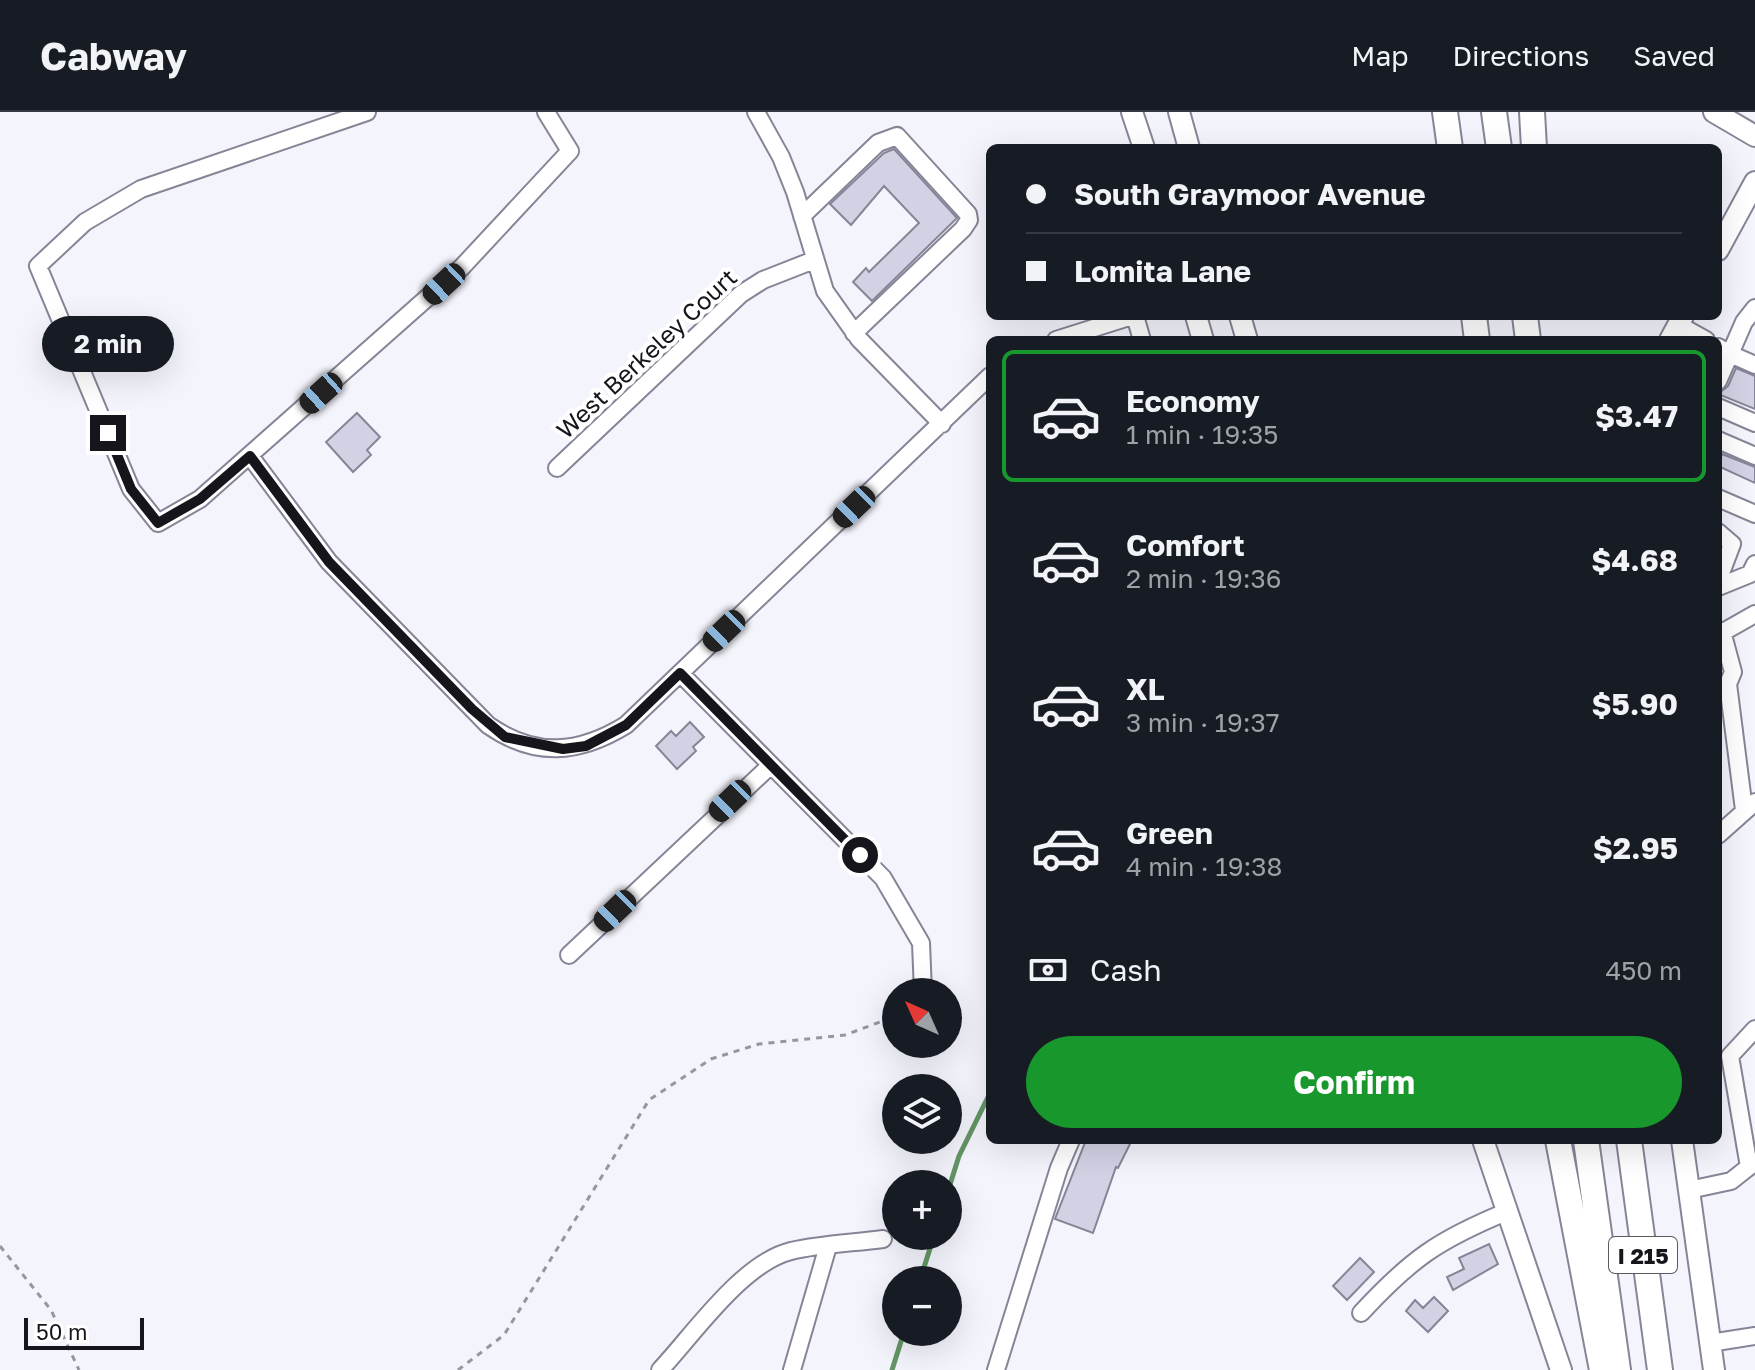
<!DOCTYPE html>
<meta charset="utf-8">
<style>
body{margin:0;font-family:"Golos Text",sans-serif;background:#20242c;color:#f1f3f6;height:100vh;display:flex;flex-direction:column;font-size:30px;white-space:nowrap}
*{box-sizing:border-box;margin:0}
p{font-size:26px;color:#9ea1a6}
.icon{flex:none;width:44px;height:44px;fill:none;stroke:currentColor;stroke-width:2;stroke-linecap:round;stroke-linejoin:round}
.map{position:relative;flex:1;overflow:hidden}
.drawer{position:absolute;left:986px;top:224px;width:736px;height:808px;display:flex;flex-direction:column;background:#171b24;border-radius:12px;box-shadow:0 8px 32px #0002}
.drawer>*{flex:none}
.hud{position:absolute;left:986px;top:32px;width:736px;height:176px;border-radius:12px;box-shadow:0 8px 32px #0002;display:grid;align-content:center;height:176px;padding:0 40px;background:#171b24}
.needle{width:52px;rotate:315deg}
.buttons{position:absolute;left:882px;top:866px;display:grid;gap:16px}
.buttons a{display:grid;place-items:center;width:80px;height:80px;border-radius:50%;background:#171b24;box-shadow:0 8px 32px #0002;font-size:40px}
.scale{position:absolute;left:24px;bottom:20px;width:120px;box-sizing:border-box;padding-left:8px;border:4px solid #16151c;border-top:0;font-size:22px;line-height:28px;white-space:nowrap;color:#16151c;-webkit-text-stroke:6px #fff;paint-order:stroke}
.end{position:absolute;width:36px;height:36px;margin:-18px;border:10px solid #16151c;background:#fff;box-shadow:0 0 0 4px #fff}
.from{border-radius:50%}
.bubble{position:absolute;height:56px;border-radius:28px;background:#171b24;box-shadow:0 8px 32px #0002;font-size:26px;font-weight:700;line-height:56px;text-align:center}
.car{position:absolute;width:24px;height:48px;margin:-24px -12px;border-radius:10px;box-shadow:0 0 6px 2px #0007;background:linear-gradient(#222 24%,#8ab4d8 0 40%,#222 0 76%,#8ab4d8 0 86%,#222 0)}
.hud b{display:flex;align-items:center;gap:28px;height:76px;font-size:30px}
.hud b+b{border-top:2px solid #363941}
.hud i{width:20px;height:20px;background:#f1f3f6}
ul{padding:14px 0 0;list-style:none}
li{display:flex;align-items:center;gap:24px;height:132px;margin:0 16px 12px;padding:0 24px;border:4px solid transparent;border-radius:12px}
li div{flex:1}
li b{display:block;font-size:30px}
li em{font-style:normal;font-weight:700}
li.on{border-color:#18982c}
li>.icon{width:72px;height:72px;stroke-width:1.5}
.pay{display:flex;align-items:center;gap:20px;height:88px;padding:0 40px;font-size:30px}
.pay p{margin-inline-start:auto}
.action{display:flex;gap:16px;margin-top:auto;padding:16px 40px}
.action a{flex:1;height:92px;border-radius:48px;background:#18982c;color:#fff;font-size:32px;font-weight:700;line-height:92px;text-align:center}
header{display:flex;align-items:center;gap:48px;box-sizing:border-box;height:112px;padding:0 40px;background:#171b24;border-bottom:2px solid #363941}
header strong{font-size:38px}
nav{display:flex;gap:44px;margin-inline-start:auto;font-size:28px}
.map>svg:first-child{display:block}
</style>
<header>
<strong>Cabway</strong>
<nav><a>Map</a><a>Directions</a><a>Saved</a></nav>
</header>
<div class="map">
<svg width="1755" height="1258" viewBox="0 0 1755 1258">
<rect width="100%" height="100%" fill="#f4f4fc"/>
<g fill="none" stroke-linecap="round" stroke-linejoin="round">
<!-- stream -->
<path stroke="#649666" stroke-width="5" d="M 948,1079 L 959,1044 L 990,981
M 920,1168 L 934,1124
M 892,1258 L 904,1220"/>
</g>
<!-- building -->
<path fill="#d2d2e5" stroke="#868597" stroke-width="2" d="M 894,37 L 957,106 L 872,189 L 853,170 L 866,156 L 869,160 L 919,111 L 884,74 L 851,113 L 830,92 L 884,41 Z
M 1736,256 L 1755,264 L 1755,297 L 1718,282 L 1728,274 Z
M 357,301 L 380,325 L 367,338 L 371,343 L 353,360 L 326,330 Z
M 1722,342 L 1755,355 L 1755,371 L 1718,354 Z
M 690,610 L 704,625 L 693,635 L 696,639 L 677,657 L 656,634 L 671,619 L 676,624 Z
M 1086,1028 L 1132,1028 L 1118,1056 L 1116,1055 L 1093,1121 L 1055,1107 Z
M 1489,1132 L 1498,1152 L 1453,1178 L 1447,1165 L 1464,1157 L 1459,1146 Z
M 1360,1146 L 1374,1160 L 1347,1188 L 1333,1174 Z
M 1434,1185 L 1448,1199 L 1428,1220 L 1406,1199 L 1415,1188 L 1423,1196 Z"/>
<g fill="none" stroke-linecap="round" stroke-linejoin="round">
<!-- minor casing -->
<g stroke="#868597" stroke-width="20">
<path id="minor" d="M 367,0 L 141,77 L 85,110 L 38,154 L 131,377 L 158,411 L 200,387 L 462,155 L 570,39 L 546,0
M 756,0 L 781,45 L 795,80 L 825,179 L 859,227 L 942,312
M 802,104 L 878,31 L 897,24 L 968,102 L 969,108 L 963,117 L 854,221
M 1135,204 L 1142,228
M 1679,213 L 1706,228
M 1056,228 L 1132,204
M 1718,235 L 1730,242 L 1744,210 L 1755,196
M 1718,269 L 1730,242 L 1755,253
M 1718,295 L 1755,311
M 1718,328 L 1755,344
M 250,344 L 329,450 L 488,613 C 535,646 579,642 626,613 L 990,264
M 557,356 L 741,182 L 763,168 L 814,148
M 1718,386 L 1755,402
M 1718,420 L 1732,432 L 1718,469
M 1718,475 L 1750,462 L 1755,452
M 1722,519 L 1733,560 L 1728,572
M 1718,523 L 1755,502
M 680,561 L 883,766 L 921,831 L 923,880
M 1718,574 L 1728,572 L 1744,698
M 1718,723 L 1755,690
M 569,843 L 771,653
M 1749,1055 L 1730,944 L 1755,917
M 1689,1078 L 1731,1069 L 1755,1050
M 1361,1201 C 1411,1147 1438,1128 1506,1100
M 1710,1231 L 1755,1224
M 660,1258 C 693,1223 742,1151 791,1139 C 820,1132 853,1131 883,1127
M 792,1258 L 828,1134
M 996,1258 L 1059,1056 L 1071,1028"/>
</g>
<!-- major casing -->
<g stroke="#868597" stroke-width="24">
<path id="major" d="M 1132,0 L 1144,36
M 1179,0 L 1189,36
M 1714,0 L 1755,24
M 1718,138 L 1755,70
M 1196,204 L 1203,228
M 1240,204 L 1247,228
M 1670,228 L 1683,204
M 1483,1028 L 1561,1258
M 1682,1028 L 1714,1258"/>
</g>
<!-- highway casing -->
<g stroke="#868597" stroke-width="28">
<path id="highway" d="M 1445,0 L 1450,36
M 1494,0 L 1499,36
M 1532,0 L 1534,36
M 1474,204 L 1477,228
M 1525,204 L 1528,228
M 1558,1028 L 1602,1258
M 1586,1028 L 1618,1258
M 1629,1028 L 1660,1258"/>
</g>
<!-- path -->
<path stroke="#96969d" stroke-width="3" stroke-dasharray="6 6" stroke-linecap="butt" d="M 0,1134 L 51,1198 L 79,1258
M 458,1258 L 504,1223 L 649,988 L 711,947 L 759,932 L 845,923 L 896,904"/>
<!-- minor -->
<use href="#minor" stroke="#fff" stroke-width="16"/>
<!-- major -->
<use href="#major" stroke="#fff" stroke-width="20"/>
<!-- highway -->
<use href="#highway" stroke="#fff" stroke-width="24"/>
</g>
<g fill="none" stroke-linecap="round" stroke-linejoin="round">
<!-- route -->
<path stroke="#16151c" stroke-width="10" d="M 108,321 L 131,377 L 158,411 L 200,387 L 250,344 L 329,450 L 472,597 L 505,625 L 563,637 L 586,634 L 626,613 L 680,561 L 860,743"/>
</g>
<g text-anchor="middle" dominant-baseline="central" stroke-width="8" stroke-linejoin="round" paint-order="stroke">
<!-- shield labels -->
<rect fill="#fff" stroke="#5c5b60" stroke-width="2" x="1609" y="1125" width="68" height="36" rx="6"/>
<g font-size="22" font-weight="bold" fill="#16151c">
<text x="1643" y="1143">I 215</text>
</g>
<!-- street labels -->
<g font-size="24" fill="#16151c" stroke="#fff">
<text transform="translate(646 241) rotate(-43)">West Berkeley Court</text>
</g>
</g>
</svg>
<div class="buttons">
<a><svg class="needle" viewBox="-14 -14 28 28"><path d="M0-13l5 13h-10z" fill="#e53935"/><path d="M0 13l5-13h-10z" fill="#9ea1a6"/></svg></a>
<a><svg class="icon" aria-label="layers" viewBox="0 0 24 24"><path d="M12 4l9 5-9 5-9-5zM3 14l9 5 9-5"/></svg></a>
<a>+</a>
<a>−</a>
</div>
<div class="scale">50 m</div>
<i class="end from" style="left:860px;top:743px"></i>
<i class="end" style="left:108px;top:321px"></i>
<div class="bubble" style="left:42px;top:204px;width:132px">2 min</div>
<i class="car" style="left:444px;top:172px;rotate:227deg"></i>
<i class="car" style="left:321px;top:281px;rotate:228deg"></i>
<i class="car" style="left:854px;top:395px;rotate:226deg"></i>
<i class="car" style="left:724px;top:519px;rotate:226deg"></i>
<i class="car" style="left:730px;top:689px;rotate:226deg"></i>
<i class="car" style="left:615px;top:799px;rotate:226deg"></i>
<div class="hud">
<b><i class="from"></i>South Graymoor Avenue</b>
<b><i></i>Lomita Lane</b>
</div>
<section class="drawer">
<ul>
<li class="on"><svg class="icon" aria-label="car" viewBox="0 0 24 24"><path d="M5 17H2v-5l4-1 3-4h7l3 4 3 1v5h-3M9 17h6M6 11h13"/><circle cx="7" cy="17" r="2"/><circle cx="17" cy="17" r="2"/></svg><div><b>Economy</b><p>1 min · 19:35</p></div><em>$3.47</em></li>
<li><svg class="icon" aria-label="car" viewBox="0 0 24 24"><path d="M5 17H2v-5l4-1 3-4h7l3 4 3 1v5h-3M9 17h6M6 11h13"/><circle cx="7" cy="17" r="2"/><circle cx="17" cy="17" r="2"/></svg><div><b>Comfort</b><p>2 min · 19:36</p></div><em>$4.68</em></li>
<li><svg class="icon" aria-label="car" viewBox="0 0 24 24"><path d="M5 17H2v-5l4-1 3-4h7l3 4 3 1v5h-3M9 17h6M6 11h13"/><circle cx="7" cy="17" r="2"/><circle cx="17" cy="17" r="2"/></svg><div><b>XL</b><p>3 min · 19:37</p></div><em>$5.90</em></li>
<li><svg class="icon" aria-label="car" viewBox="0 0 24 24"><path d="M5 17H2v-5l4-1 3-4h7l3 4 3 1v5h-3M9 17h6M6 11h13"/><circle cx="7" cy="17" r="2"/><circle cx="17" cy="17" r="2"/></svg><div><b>Green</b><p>4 min · 19:38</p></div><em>$2.95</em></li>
</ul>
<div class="pay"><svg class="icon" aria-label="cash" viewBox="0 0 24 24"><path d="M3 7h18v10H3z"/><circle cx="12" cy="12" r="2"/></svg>Cash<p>450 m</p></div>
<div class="action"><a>Confirm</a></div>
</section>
</div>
